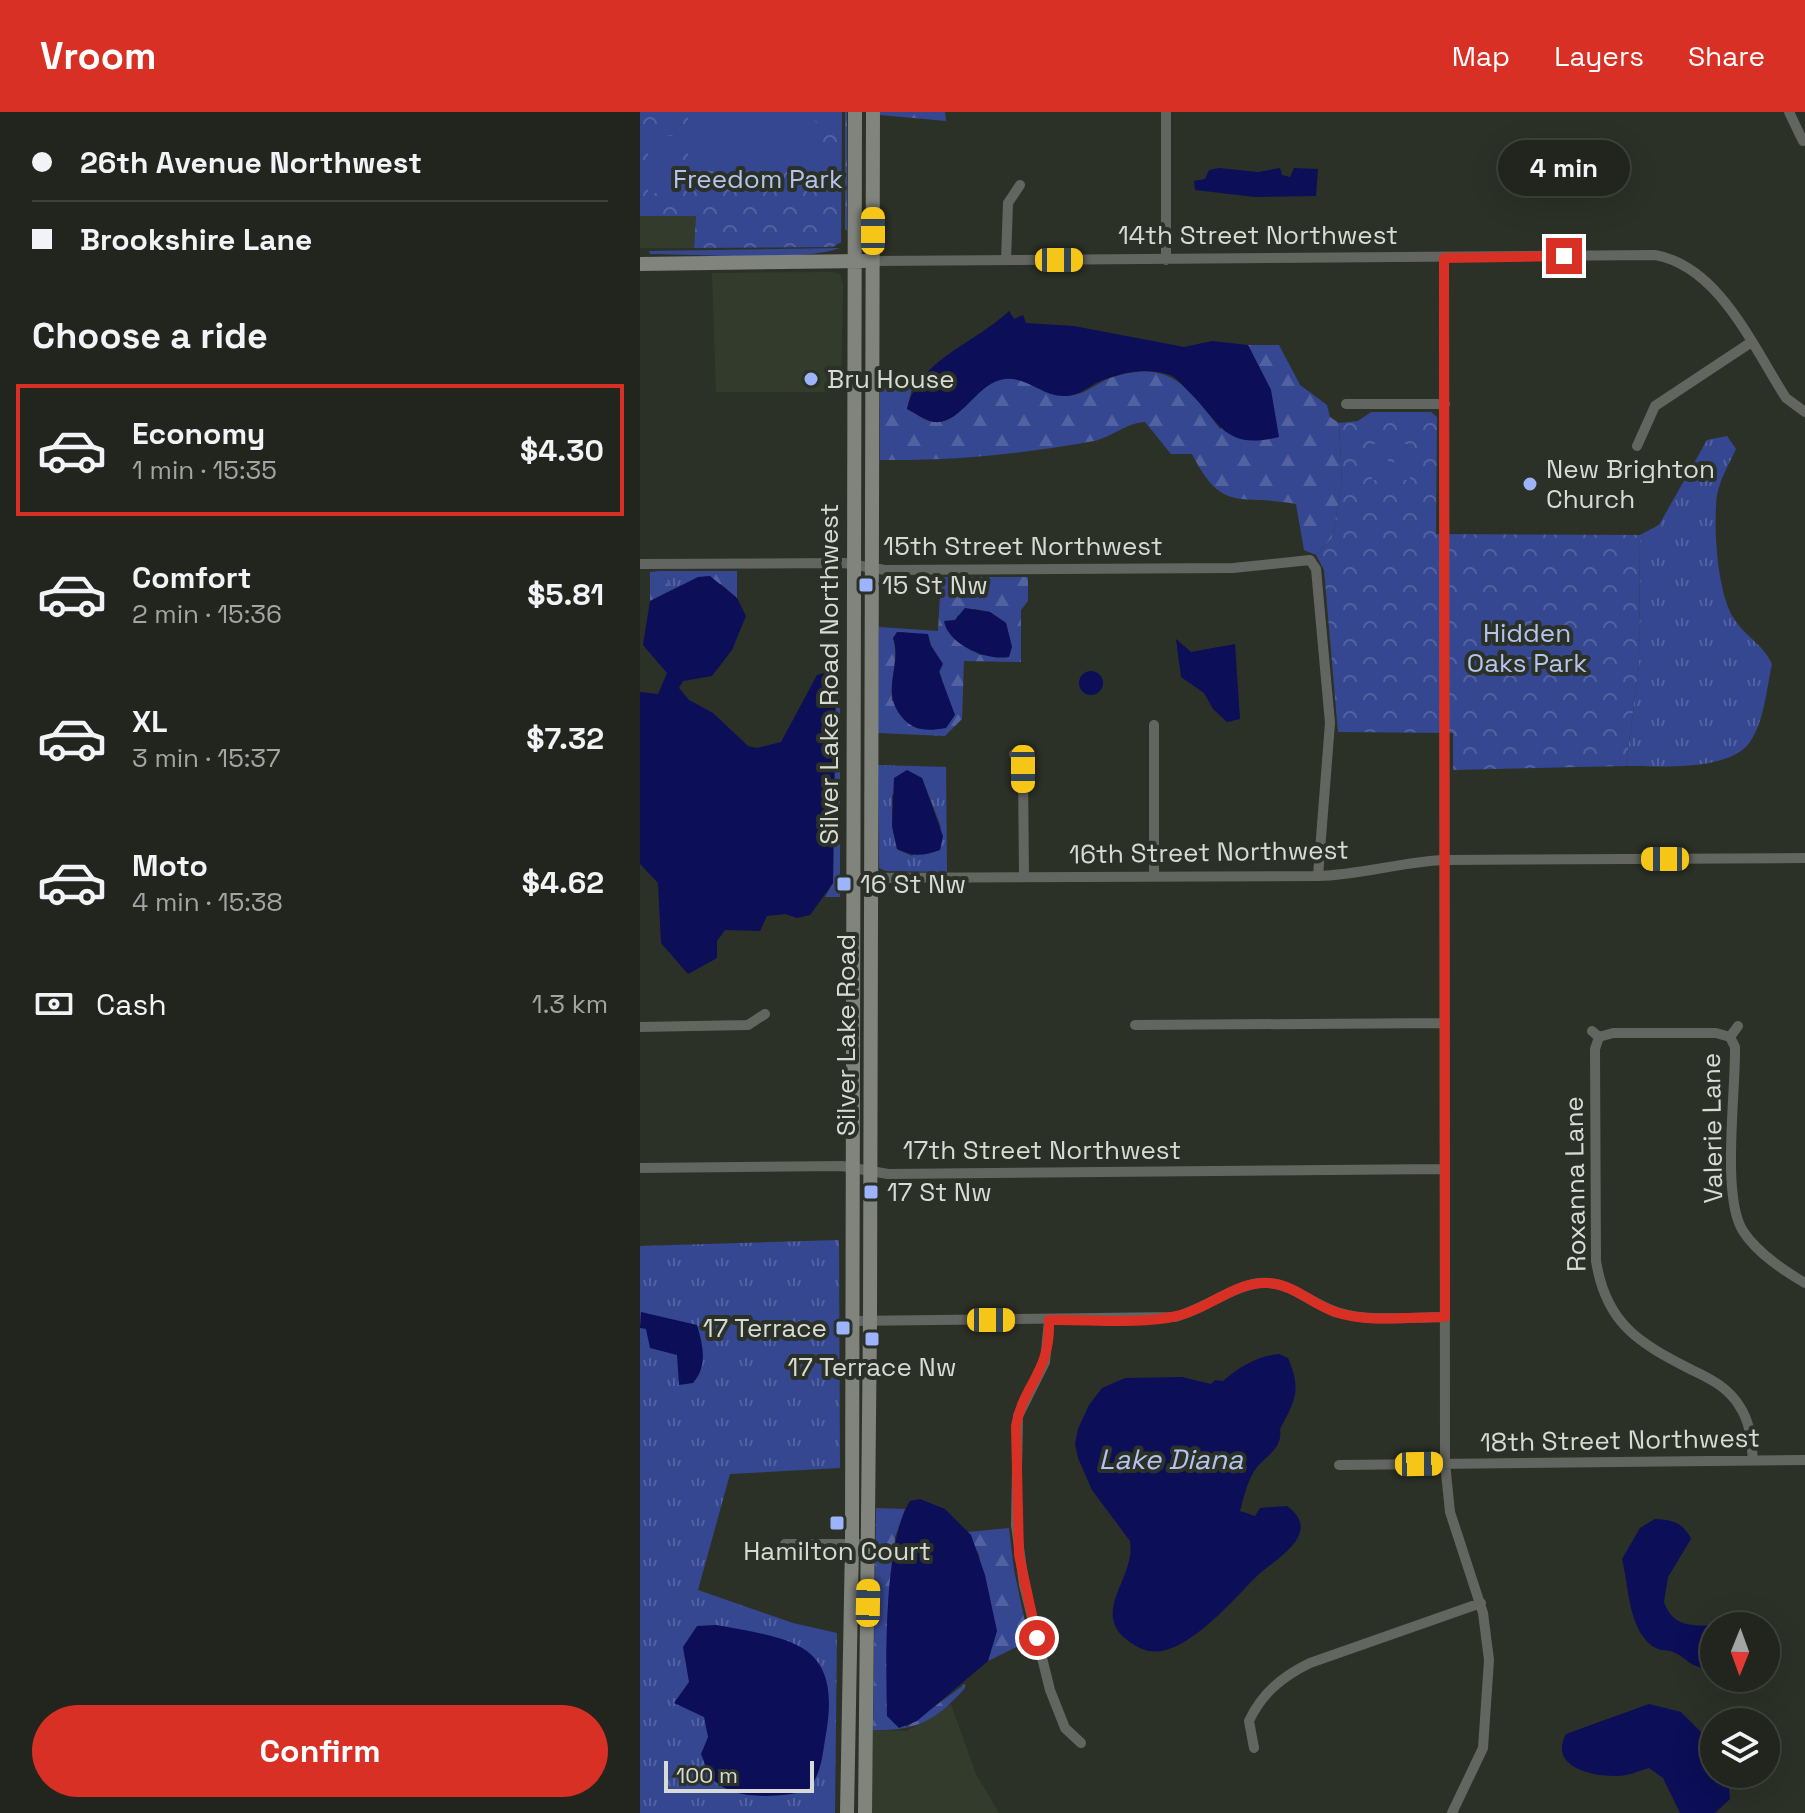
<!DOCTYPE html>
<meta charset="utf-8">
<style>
body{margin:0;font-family:"Space Grotesk",sans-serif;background:#2d312a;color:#f1f3f6;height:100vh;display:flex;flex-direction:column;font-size:30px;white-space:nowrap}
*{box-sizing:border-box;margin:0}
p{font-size:26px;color:#a2a5a4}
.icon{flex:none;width:44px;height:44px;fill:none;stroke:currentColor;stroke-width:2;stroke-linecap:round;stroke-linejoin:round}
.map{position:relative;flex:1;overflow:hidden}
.details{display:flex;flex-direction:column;background:#21251d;width:640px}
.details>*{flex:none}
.hud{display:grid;align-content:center;height:176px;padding:0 32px;background:#21251d}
.needle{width:52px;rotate:181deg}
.fabs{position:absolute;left:1060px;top:1500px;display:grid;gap:16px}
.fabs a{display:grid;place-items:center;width:80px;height:80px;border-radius:50%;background:#21251d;box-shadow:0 8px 32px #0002,0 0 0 2px #3e423b;font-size:40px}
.scale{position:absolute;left:24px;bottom:20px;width:150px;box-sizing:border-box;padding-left:8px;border:4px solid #d8dbd5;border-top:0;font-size:22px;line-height:28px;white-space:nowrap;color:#d8dbd5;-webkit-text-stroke:6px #2c3127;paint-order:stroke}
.end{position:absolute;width:36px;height:36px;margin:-18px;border:10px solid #d93025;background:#fff;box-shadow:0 0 0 4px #fff}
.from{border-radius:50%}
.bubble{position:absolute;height:56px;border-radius:28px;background:#21251d;box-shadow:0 8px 32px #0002,0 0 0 2px #3e423b;font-size:26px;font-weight:700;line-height:56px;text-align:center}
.car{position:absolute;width:24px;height:48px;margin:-24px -12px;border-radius:10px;box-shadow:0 0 6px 2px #0007;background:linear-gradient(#f5c518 24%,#345 0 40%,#f5c518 0 76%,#345 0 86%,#f5c518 0)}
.hud b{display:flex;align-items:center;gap:28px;height:76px;font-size:30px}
.hud b+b{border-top:2px solid #3e423b}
.hud i{width:20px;height:20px;background:#f1f3f6}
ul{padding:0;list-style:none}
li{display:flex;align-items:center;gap:24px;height:132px;margin:0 16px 12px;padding:0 16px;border:4px solid transparent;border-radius:0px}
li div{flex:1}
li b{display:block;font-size:30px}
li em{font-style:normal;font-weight:700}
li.active{border-color:#d93025}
li>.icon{width:72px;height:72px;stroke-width:1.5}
h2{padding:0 32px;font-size:36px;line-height:96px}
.pay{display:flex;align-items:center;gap:20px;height:88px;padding:0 32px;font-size:30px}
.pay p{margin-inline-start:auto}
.action{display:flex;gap:16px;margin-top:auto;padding:16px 32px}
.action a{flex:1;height:92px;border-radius:48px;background:#d93025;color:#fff;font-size:32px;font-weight:700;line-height:92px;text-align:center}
header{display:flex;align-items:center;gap:48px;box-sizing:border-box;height:112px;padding:0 40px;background:#d93025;color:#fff}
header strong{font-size:38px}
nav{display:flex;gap:44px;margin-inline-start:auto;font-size:28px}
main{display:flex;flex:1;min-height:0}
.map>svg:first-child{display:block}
</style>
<header>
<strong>Vroom</strong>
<nav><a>Map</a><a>Layers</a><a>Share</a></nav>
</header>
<main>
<section class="details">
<div class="hud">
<b><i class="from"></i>26th Avenue Northwest</b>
<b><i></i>Brookshire Lane</b>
</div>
<h2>Choose a ride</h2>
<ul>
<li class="active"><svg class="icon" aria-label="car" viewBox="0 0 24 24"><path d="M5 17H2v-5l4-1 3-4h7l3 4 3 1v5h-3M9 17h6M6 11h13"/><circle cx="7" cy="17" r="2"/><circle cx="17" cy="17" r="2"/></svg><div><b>Economy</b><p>1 min · 15:35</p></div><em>$4.30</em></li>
<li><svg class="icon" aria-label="car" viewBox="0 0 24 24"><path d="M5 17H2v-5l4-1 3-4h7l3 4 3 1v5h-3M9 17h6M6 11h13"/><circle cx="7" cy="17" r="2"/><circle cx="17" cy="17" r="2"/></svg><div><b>Comfort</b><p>2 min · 15:36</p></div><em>$5.81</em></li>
<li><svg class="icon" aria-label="car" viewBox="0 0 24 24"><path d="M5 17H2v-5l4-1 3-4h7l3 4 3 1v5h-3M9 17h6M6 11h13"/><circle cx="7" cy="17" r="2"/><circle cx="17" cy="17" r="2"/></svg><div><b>XL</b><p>3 min · 15:37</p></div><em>$7.32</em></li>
<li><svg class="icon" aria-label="car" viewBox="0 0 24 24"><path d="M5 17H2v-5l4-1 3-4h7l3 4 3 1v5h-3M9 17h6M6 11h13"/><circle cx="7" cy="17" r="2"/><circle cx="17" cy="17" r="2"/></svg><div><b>Moto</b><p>4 min · 15:38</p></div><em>$4.62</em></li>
</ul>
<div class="pay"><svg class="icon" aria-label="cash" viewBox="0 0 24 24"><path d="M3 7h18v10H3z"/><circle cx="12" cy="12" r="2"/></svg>Cash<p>1.3 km</p></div>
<div class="action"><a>Confirm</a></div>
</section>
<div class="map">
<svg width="1165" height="1701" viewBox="0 0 1165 1701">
<defs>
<pattern id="grass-tufts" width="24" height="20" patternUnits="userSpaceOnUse" patternTransform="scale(2)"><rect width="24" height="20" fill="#364791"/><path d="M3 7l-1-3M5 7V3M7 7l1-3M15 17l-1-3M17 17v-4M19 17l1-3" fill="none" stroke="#5261a0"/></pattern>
<pattern id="forest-firs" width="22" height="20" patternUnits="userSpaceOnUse" patternTransform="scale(2)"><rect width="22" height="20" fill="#364791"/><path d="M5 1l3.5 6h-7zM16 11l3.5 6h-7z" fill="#5261a0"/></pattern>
<pattern id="park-crowns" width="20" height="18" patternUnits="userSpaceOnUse" patternTransform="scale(2)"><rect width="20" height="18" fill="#364791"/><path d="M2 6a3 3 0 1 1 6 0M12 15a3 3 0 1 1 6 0" fill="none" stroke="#5261a0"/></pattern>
</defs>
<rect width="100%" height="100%" fill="#2c3127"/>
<!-- built -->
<path fill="#333b2c" d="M 0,104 L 56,104 L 54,136 L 0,136 Z
M 193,160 L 200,162 L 203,173 L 201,280 L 76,280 L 72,161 Z
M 311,1592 L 336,1662 L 359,1701 L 231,1701 L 233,1618 L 267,1619 Z"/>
<!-- grass -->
<path fill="url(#grass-tufts)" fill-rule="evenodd" d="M 205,0 L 207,0 L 207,118 L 205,118 Z
M 200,136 C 164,150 54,142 10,142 L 9,139 Z
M 1087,324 L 1096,337 C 1089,352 1080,367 1077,383 C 1073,413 1077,479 1093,505 C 1103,523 1123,532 1132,552 C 1127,575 1124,610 1110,630 C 1089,660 1019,654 986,654 L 999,552 L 1000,423 L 1019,413 L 1067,328 Z
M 20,459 L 42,459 L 42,473 L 32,478 Z
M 196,557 L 200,557 L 200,785 L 185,785 L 193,771 Z
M 238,653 L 306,655 L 307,760 L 246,759 L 239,756 ZM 282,666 L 301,715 L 272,744 L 257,737 L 252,714 L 252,683 Z
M 199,1128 L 200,1356 L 90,1362 L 58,1478 L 153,1511 L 197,1521 L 195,1701 L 0,1701 L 0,1134 Z"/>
<!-- forest -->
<path fill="url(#forest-firs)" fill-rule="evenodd" d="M 240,0 L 305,0 L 306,9 L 240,3 Z
M 608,233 L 639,233 L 660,273 L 687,293 L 690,305 L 699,311 L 702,371 L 692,426 L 676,443 L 664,438 L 656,392 C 600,381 583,403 552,342 L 531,342 L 505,310 C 486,311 472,325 454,329 C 381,342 315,349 240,348 L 240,275 L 272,276 L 267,297 C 275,301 286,310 295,310 C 321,312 336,273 361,267 C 388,262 409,289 437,282 C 448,280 459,270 470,266 C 529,246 548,274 580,317 L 631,278 Z
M 20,459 L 32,478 L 10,489 L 10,460 Z
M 42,459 L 97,459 L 97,486 L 81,472 L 42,473 Z
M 301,465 L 388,465 L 388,489 L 381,498 L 381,550 L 324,549 L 322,607 L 305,624 L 238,621 L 239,515 L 298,519 ZM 334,497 L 350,500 L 366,511 L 372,535 L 340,543 L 313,522 L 317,504 ZM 261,520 L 288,523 L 302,567 L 252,589 C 250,568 259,546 253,526 Z
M 236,1396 L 265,1397 L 255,1425 L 247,1604 L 267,1615 L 325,1572 L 325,1576 C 296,1609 276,1619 233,1618 Z
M 369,1416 L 374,1458 L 389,1529 L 348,1549 L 353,1529 L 339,1443 L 328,1420 Z"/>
<!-- park -->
<path fill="url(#park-crowns)" d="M 0,0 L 202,0 L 201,130 L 193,135 L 54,136 L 56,104 L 0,104 Z
M 731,300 L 791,300 L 797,305 L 796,422 L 1000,423 L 999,552 L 986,654 L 813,658 L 813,621 L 698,620 L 684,458 L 676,443 L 692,426 L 702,371 L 699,311 L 718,309 Z"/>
<!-- pitch -->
<path fill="#364791" d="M 48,0 L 172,0 L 180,20 L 183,52 L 56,57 L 48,51 Z
M 8,23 L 37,24 L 39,81 L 8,81 Z
M 732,332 L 748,332 L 748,368 L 732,368 Z
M 754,332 L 770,332 L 770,368 L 754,368 Z"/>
<!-- water -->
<path fill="#0c0e57" d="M 579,56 L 618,60 L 640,56 L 642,63 L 650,65 L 654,56 L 678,57 L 676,84 L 615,85 L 555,78 L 554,69 L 565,67 L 569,58 Z
M 369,199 L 374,207 L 383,203 L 386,211 L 434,214 L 544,235 L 572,229 L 608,233 L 631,278 L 639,325 C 583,339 581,310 546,277 C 541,271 535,264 527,262 C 503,255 478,261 456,271 C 445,277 437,285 423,284 C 401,284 383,261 360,268 C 336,274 319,313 294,310 C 286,309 275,301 267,297 C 280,246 333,233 369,199 Z
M 70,464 L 97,486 L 106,504 L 92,538 L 72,564 L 43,569 L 39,576 L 49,588 L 73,601 L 108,634 L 117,636 L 141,630 L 177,563 L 196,557 L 193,771 L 170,803 L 157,806 L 145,802 L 127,804 L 120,819 L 85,818 L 77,829 L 77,846 L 48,862 L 21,831 L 18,771 L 0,752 L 0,580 L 18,582 L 27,561 L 3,533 L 10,489 L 58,465 Z
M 325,496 L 350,500 L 366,511 L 372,535 L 369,545 C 347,549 308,533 304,509 L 315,508 Z
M 257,520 L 288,522 L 290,532 L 303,552 L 299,560 L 315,603 L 306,616 C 287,619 274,620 261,604 C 240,578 263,552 253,526 Z
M 536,527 L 551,540 L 595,532 L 600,607 L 587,610 L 573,597 L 564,581 L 541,565 Z
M439 571a12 12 0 1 1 24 0a12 12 0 1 1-24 0Z
M 267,658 L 282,666 L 303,724 L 300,738 C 283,744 274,745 257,737 L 252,714 L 254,666 Z
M 1,1200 L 57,1213 C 63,1233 68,1254 53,1271 L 39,1273 L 37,1243 L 10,1236 L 6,1217 L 0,1216 Z
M 639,1242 L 648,1246 C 662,1278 655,1289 640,1317 C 643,1336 627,1343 617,1355 C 608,1366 604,1385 600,1399 L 615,1404 L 620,1396 L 647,1394 C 684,1421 636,1447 618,1463 C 594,1486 538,1556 500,1536 C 441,1506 497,1469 490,1429 L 452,1378 L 438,1346 L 435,1332 L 438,1317 L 449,1293 L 462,1276 L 485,1266 L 542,1265 L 571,1272 L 575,1268 L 583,1269 C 599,1255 617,1244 639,1242 Z
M 280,1387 L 305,1397 L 331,1423 L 345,1463 L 357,1519 L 348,1549 L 277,1609 L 259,1616 L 247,1604 C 246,1551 243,1432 270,1389 Z
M 1015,1407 C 1032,1408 1043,1410 1051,1427 L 1028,1465 L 1024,1490 C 1034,1519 1057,1512 1081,1514 L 1074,1514 L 1074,1558 C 1045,1555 1049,1545 1030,1539 C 1026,1538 1022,1539 1018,1537 C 988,1524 989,1473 982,1447 L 1000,1416 Z
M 76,1513 C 151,1527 202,1529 186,1622 C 182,1644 182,1662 167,1679 C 140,1685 91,1690 71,1665 C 66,1659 64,1648 61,1642 L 68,1625 L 64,1605 L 34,1591 L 49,1570 L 43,1535 L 57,1514 Z
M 1009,1592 L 1041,1600 L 1072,1631 L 1074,1662 L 1088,1662 L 1090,1687 L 1075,1701 L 1040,1701 L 1023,1666 L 1009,1656 C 999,1659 988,1664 977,1664 C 953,1665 908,1655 926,1622 Z"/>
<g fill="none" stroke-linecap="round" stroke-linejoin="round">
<!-- street -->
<path stroke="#636561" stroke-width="10" d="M 526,0 L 526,148
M 1149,0 L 1163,29
M 804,146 L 805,1351 L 810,1400 L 843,1501 L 849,1548 L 843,1636 L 812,1701
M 366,148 L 368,91 L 380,73
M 233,149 L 1015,143 C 1079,154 1113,235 1146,286 L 1165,300
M 706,292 L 805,292
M 997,334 L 1015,294 L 1110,231
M 0,452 L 204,451 L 245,458 L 593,456 L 670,448 L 676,457 L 690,611 L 678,764
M 374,642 L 383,657 L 384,765
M 514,765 L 514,613
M 212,766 L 678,764 C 720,763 761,750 804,748 L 1165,746
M 495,913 L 805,911
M 1098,914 L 1090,925 L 1095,935 C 1096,979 1081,1085 1103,1119 C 1117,1141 1143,1158 1165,1171
M 0,915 L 108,913 L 125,902
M 952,919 L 959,925 L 955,937 L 956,1149 C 966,1212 999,1231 1052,1258 C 1071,1267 1089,1276 1100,1295 C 1111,1312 1111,1329 1113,1348
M 959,925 L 973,921 L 1076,921 L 1090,925
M 0,1056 L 202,1054 L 248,1062 L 804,1057
M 409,1208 L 405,1250 L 378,1304 L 376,1413 L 384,1473 L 410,1578 L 425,1616 L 441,1631
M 212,1209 L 535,1205 C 564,1197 593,1174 620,1171 C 651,1168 672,1194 700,1201 C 732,1210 771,1205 805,1205
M 699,1353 L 1165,1348
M 145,1432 L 219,1432
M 614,1636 L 609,1609 C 622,1581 643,1564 670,1551 L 841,1491"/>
<!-- secondary -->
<path stroke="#80847c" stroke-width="14" d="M 0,152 L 224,149
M 207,1701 L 212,1432 L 215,0
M 225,1701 L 230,1209 L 233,0"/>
</g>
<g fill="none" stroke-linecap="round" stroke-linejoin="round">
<!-- route -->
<path stroke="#d93025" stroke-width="10" d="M 397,1526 L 379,1443 L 376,1314 C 383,1272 411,1261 409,1208 C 450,1207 497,1213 537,1204 C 569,1197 595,1169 628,1171 C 653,1172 672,1192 695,1200 C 728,1211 770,1205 805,1205 L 804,146 L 924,144"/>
</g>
<!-- markers -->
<g fill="#9db4fd" stroke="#2c3127" stroke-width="3">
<circle cx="171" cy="267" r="8"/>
<circle cx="890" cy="372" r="8"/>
<rect x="218" y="465" width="16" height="16" rx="4"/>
<rect x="196" y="764" width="16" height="16" rx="4"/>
<rect x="223" y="1072" width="16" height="16" rx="4"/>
<rect x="195" y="1208" width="16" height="16" rx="4"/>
<rect x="224" y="1219" width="16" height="16" rx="4"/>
<rect x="189" y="1403" width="16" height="16" rx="4"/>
</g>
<g text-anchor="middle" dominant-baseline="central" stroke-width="8" stroke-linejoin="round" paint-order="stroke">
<!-- park labels -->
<g font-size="26" fill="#b5c4ee" stroke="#2c3127">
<text x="118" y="67">Freedom Park</text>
<text x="887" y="521">Hidden<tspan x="887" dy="30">Oaks Park</tspan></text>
</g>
<!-- street labels -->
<g font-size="26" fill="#d8dbd5" stroke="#2c3127">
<text x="618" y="123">14th Street Northwest</text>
<text x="383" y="434">15th Street Northwest</text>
<text transform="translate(189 562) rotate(-90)">Silver Lake Road Northwest</text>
<text transform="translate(569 740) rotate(-1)">16th Street Northwest</text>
<text transform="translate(206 923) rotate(-90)">Silver Lake Road</text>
<text transform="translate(1072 1016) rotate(-91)">Valerie Lane</text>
<text x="402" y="1038">17th Street Northwest</text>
<text transform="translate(935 1072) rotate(-91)">Roxanna Lane</text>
<text transform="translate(980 1328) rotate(-1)">18th Street Northwest</text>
</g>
<!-- poi labels -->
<g font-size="26" fill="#d8dbd5" stroke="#2c3127" text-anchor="start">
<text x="187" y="267">Bru House</text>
<text x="906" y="357">New Brighton<tspan x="906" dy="30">Church</tspan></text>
<text x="242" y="473">15 St Nw</text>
<text x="220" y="772">16 St Nw</text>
<text x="247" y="1080">17 St Nw</text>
<text x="187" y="1216" text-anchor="end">17 Terrace</text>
<text x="232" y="1255" text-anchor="middle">17 Terrace Nw</text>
<text x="197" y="1439" text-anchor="middle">Hamilton Court</text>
</g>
<!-- water labels -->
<g font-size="28" font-style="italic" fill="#b5c3ee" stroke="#2c3127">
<text x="531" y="1347">Lake Diana</text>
</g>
</g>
</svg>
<div class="fabs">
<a><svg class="needle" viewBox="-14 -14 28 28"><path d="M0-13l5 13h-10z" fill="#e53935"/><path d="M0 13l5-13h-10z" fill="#a2a5a4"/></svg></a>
<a><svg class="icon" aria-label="layers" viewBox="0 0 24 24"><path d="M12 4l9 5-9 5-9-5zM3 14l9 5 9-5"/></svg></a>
</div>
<div class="scale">100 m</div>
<i class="end from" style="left:397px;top:1526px"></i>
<i class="end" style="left:924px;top:144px"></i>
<div class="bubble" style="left:858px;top:28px;width:132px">4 min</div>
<i class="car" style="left:233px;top:119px;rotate:0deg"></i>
<i class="car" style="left:419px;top:148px;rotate:90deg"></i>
<i class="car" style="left:383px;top:657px;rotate:180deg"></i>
<i class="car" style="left:1025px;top:747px;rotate:270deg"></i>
<i class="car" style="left:351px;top:1208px;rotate:90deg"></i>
<i class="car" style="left:779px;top:1352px;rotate:89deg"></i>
<i class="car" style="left:228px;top:1491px;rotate:1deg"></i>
</div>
</main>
